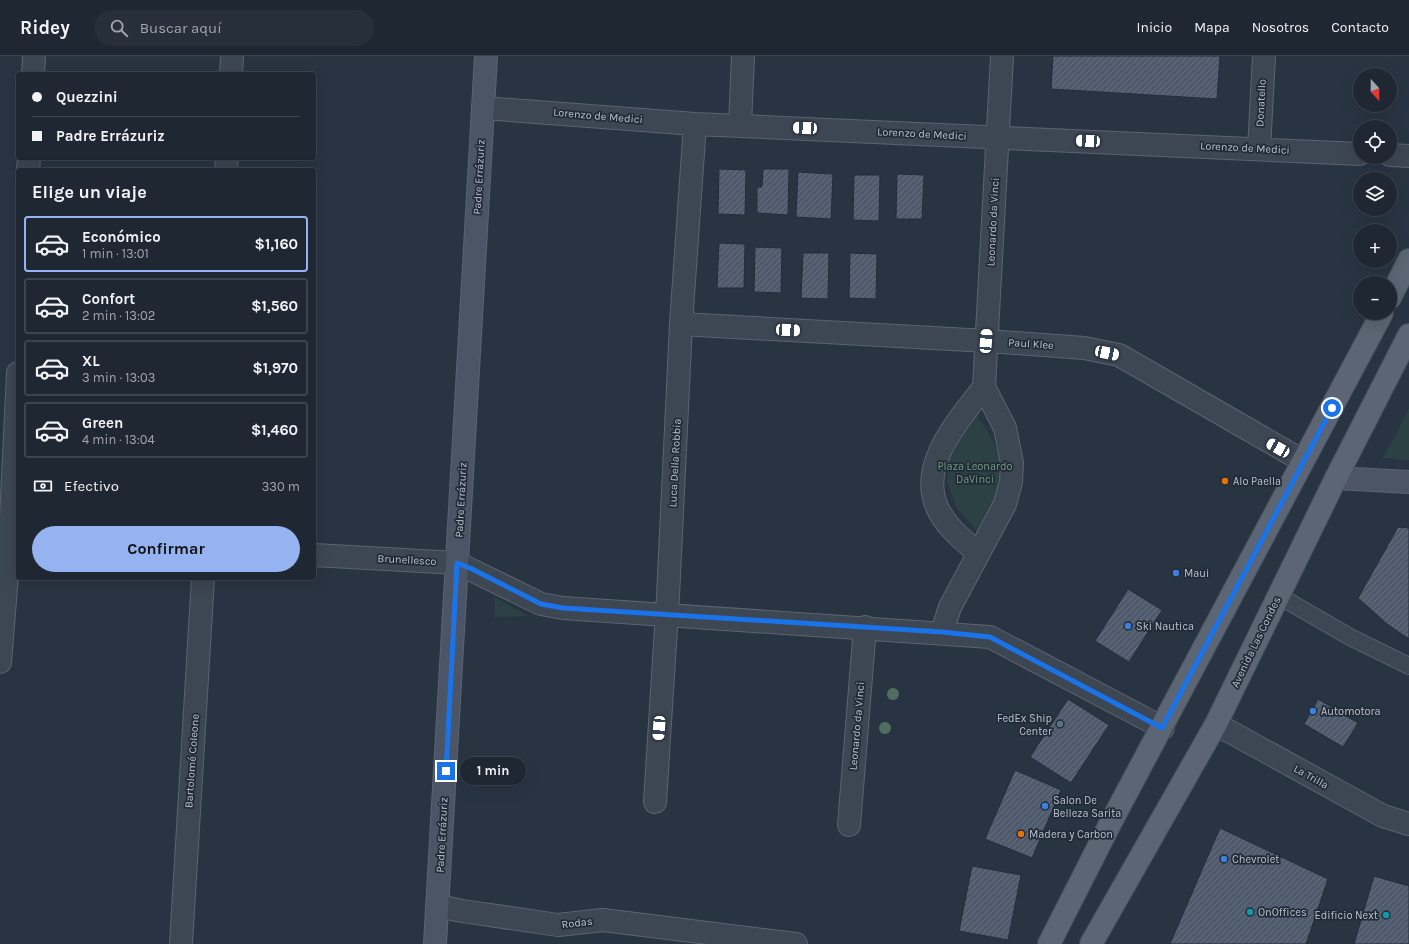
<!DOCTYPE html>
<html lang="es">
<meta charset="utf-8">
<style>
body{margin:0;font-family:Karla,sans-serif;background:#272f3a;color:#f1f3f6;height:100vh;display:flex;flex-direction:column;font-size:15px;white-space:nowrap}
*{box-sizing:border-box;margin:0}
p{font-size:13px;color:#a1a5ac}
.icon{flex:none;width:22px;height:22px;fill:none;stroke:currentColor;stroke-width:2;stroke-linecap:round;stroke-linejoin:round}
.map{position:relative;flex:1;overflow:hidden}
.panel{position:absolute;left:16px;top:112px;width:300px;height:412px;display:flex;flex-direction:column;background:#1f2732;border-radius:4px;box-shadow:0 4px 16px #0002,0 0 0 1px #3c444d}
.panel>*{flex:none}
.guide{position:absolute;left:16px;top:16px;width:300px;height:88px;border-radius:4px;box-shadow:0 4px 16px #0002,0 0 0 1px #3c444d;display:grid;align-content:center;height:88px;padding:0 16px;background:#1f2732}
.needle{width:26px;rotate:159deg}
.controls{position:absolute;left:1353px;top:12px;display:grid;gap:8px}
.controls a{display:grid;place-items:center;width:44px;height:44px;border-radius:50%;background:#1f2732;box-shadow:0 4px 16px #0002,0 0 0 1px #3c444d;font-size:20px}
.end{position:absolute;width:18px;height:18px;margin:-9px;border:5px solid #1a73e8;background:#fff;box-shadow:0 0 0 2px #fff}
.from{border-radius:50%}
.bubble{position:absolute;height:28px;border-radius:14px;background:#1f2732;box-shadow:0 4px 16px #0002,0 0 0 1px #3c444d;font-size:13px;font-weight:700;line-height:28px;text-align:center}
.car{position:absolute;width:12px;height:24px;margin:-12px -6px;border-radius:5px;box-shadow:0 0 3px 1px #0007;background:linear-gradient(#fff 24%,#345 0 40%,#fff 0 76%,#345 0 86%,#fff 0)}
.guide b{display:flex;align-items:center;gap:14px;height:38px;font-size:15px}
.guide b+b{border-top:1px solid #3c444d}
.guide i{width:10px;height:10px;background:#f1f3f6}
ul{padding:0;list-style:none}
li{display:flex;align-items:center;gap:12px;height:56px;margin:0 8px 6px;padding:0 8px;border:2px solid #3c444d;border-radius:4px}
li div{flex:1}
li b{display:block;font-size:15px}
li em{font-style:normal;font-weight:700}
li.on{border-color:#95b2f1}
li>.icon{width:36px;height:36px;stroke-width:1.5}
h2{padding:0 16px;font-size:18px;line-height:48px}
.pay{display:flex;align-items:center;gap:10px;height:44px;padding:0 16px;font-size:15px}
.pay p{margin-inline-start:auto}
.cta{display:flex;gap:8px;margin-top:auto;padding:8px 16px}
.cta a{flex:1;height:46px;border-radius:24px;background:#95b2f1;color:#111;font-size:16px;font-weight:700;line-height:46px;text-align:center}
header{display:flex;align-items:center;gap:24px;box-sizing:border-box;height:56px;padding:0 20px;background:#1f2732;border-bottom:1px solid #3c444d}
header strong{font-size:19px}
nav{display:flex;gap:22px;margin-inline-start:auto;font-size:14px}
.search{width:280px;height:36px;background:#272f3a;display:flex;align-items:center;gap:10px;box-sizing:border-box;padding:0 14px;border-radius:22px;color:#a1a5ac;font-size:15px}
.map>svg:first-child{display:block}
</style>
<header>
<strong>Ridey</strong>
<div class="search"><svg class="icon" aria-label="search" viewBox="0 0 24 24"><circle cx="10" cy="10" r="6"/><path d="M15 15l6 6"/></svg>Buscar aquí</div>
<nav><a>Inicio</a><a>Mapa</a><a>Nosotros</a><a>Contacto</a></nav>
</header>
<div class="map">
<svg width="1409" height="888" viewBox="0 0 1409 888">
<defs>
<pattern id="building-hatch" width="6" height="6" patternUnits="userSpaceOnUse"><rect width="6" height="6" fill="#4f5b6c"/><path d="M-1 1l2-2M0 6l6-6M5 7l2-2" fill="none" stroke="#667180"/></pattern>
</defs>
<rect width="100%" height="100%" fill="#293443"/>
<!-- green -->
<path fill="#2b4144" d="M 1409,352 L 1409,404 L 1382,402 L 1397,377 Z
M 976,358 C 984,371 995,385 999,399 C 1008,426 989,452 977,475 L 956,451 L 947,424 L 952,391 Z
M 495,541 L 528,560 L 494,561 Z"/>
<!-- building -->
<path fill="url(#building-hatch)" stroke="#232d3a" d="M 1053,0 L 1220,0 L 1217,43 L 1051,33 Z
M 719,113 L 746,114 L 745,159 L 718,158 Z
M 763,113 L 789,113 L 788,159 L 757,157 L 757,131 L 762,131 Z
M 798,116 L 833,118 L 831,163 L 796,161 Z
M 897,118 L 924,119 L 922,163 L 896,163 Z
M 854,119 L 880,119 L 879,165 L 853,164 Z
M 719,187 L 745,188 L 744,232 L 717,232 Z
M 755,191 L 782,192 L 781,237 L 754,236 Z
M 803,197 L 829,197 L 828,243 L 801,242 Z
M 850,197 L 877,198 L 876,243 L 849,242 Z
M 1398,471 L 1409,472 L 1409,583 L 1387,568 L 1358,542 Z
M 1128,533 L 1162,554 L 1129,606 L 1095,585 Z
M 1068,643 L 1109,669 L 1071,727 L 1030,701 Z
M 1318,643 L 1358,667 L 1343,691 L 1304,668 Z
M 1015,714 L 1061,734 L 1032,802 L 985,783 Z
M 1220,772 L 1328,823 L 1306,888 L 1170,888 Z
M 972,810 L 1021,819 L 1008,884 L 959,875 Z
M 1374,820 L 1409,830 L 1409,888 L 1354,888 Z"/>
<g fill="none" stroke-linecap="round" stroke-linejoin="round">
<!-- lane casing -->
<g stroke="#5b6470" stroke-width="18">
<path id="lane" d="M 1279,540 L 1350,581 L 1409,610"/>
</g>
<!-- street casing -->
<g stroke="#5b6470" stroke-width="24">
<path id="street" d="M 33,18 L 34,0
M 231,18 L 232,0
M 483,52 L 695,68 L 1360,98
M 740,69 L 743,0
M 1259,93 L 1264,0
M 1390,99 L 1409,100
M 28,114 L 29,102
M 226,114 L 227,102
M 681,268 L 987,285 L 1084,292 L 1119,299 L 1303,405
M 978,497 C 963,484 945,470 937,451 C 918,407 960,363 984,331
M 314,499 L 457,507 L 541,548 L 563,552 L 990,581 L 1163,672
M 942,576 L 950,551 L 1005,448 L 1011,426 L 1012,407 L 1005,372 L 984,331 L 1002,0
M 0,606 L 10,482 L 18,317
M 1216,668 L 1383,760 L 1409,768
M 655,746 L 668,540 L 681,268 L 695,68
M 849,769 L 865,571
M 438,850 L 462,855 L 558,869 L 603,864 L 796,888
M 181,888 L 203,522"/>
</g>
<!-- secondary casing -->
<g stroke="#5b6470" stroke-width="24">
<path id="secondary" d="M 1336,422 L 1409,426
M 435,888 L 486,0"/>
</g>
<!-- primary casing -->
<g stroke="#474f5c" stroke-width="24">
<path id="primary" d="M 1390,242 L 1409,204
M 1049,888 L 1111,766 L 1382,257
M 1091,888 L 1216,668 L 1336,422 L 1409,279"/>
</g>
<!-- lane -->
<use href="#lane" stroke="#3d4653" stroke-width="16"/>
<!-- street -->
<use href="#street" stroke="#3d4653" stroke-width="22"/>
<!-- secondary -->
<use href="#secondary" stroke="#4b5566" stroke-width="22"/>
<!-- primary -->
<use href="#primary" stroke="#5b6573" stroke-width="22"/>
</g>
<!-- trees -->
<g fill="#516d62">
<circle cx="893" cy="638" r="6"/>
<circle cx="885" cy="672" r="6"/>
</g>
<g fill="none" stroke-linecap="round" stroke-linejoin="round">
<!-- route -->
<path stroke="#1a73e8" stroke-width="5" d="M 446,715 L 457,507 L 472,513 L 541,548 L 563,552 L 942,576 L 990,581 L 1162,672 L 1332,352"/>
</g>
<!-- markers -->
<g fill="#e8710a" stroke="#212b38" stroke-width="1.5">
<circle cx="1225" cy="425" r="4"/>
<circle cx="1021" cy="778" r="4"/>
</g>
<g fill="#3f7fe0" stroke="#212b38" stroke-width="1.5">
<circle cx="1176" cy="517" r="4"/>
<circle cx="1128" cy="570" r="4"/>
<circle cx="1313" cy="655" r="4"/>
<circle cx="1045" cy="750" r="4"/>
<circle cx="1224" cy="803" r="4"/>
</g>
<circle fill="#5c6f8a" stroke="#212b38" stroke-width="1.5" cx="1060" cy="668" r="4"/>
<g fill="#0f9aa8" stroke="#212b38" stroke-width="1.5">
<circle cx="1250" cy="856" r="4"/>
<circle cx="1386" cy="859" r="4"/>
</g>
<g text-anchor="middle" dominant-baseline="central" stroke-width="3.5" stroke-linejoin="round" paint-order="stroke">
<!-- street labels -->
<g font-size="11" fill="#bac1cc" stroke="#212b38">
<text transform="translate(1261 47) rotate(-87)">Donatello</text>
<text transform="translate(598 60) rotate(5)">Lorenzo de Medici</text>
<text transform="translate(922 78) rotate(3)">Lorenzo de Medici</text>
<text transform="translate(1245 92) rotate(3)">Lorenzo de Medici</text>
<text transform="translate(479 121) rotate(-87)">Padre Errázuriz</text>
<text transform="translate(993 166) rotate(-87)">Leonardo da Vinci</text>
<text transform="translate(1031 288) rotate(4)">Paul Klee</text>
<text transform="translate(675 407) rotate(-87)">Luca Della Robbia</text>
<text transform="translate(461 444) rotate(-87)">Padre Errázuriz</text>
<text transform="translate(407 504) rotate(3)">Brunellesco</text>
<text transform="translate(1256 586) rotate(-64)">Avenida Las Condes</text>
<text transform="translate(857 670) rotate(-85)">Leonardo da Vinci</text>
<text transform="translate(192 705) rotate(-86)">Bartolomé Coleone</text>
<text transform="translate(1311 721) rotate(29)">La Trilla</text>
<text transform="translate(442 779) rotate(-87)">Padre Errázuriz</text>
<text transform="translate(577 867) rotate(-7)">Rodas</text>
</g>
<!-- park labels -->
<g font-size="11" fill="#729c7c" stroke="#212b38">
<text x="975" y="410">Plaza Leonardo<tspan x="975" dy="13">DaVinci</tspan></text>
</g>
<!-- poi labels -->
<g font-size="11" fill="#bac1cc" stroke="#212b38" text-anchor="start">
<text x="1233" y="425">Alo Paella</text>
<text x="1184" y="517">Maui</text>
<text x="1136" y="570">Ski Nautica</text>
<text x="1321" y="655">Automotora</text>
<text x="1052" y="662" text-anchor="end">FedEx Ship<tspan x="1052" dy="13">Center</tspan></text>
<text x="1053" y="744">Salon De<tspan x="1053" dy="13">Belleza Sarita</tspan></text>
<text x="1029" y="778">Madera y Carbon</text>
<text x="1232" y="803">Chevrolet</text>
<text x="1258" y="856">OnOffices</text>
<text x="1378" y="859" text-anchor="end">Edificio Next</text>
</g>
</g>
</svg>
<div class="controls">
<a><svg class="needle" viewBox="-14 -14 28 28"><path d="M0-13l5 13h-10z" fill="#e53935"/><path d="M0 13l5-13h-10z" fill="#a1a5ac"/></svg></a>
<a><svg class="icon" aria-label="locate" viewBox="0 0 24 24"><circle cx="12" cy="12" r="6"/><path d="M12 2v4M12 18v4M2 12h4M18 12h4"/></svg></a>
<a><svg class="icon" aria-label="layers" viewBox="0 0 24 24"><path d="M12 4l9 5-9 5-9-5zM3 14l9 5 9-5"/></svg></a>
<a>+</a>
<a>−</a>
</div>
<i class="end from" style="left:1332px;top:352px"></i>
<i class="end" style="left:446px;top:715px"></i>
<div class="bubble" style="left:460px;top:701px;width:66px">1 min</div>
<i class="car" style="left:805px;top:72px;rotate:273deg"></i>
<i class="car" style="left:1088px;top:85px;rotate:273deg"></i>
<i class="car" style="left:788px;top:274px;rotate:93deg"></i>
<i class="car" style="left:986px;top:285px;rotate:4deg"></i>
<i class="car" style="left:1107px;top:297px;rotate:102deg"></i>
<i class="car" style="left:1278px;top:392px;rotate:300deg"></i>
<i class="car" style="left:659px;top:672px;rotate:184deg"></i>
<div class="guide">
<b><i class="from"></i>Quezzini</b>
<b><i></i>Padre Errázuriz</b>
</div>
<section class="panel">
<h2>Elige un viaje</h2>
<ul>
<li class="on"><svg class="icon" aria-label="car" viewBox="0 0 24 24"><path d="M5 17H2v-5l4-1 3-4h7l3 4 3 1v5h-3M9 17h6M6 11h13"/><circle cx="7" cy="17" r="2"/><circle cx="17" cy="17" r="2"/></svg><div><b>Económico</b><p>1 min · 13:01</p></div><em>$1,160</em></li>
<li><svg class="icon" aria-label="car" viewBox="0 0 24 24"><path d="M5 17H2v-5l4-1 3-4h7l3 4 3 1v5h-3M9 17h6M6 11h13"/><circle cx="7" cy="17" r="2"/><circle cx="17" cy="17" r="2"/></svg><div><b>Confort</b><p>2 min · 13:02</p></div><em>$1,560</em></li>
<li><svg class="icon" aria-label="car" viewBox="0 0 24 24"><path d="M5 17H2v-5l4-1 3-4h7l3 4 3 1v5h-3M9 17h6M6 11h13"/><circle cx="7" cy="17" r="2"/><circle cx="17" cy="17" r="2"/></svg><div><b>XL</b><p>3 min · 13:03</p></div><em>$1,970</em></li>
<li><svg class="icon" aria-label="car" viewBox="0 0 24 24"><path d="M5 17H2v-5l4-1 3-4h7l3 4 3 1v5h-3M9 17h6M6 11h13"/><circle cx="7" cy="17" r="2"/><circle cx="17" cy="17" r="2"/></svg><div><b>Green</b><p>4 min · 13:04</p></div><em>$1,460</em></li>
</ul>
<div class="pay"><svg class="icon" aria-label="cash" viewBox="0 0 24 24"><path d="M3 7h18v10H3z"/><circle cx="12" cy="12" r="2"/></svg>Efectivo<p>330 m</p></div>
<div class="cta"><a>Confirmar</a></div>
</section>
</div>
